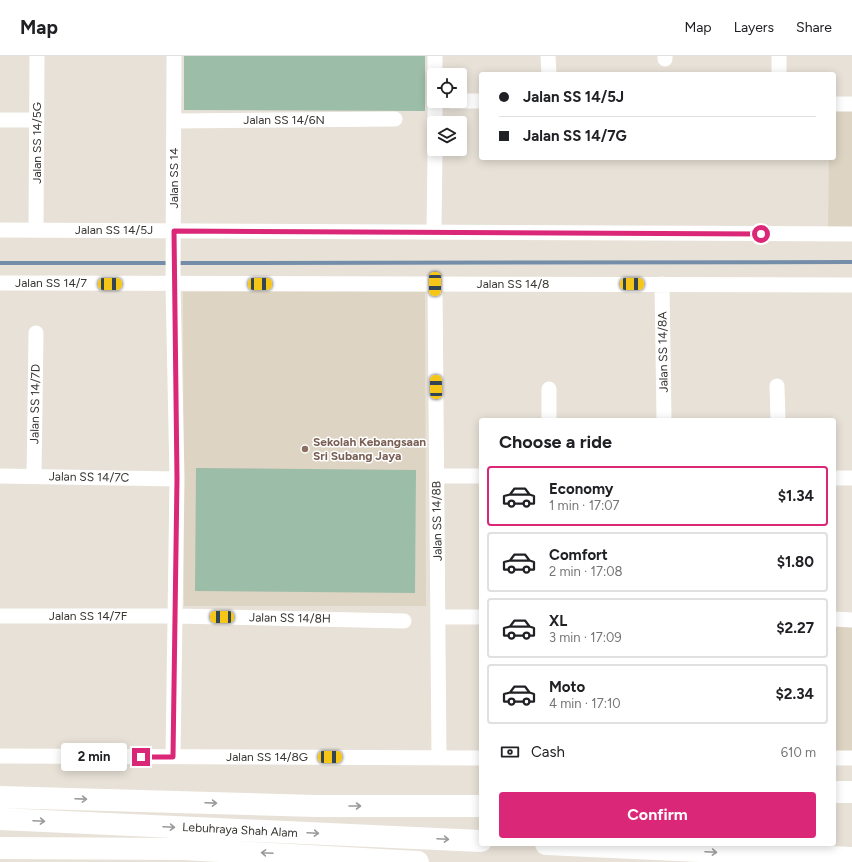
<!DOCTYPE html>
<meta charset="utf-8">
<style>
body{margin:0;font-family:Figtree,sans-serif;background:#f2f2f2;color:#202124;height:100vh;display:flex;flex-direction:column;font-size:15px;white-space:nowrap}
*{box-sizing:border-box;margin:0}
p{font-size:13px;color:#757577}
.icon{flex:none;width:22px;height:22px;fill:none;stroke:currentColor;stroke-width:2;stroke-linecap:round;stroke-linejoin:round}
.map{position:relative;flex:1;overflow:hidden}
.sheet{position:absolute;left:479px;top:362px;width:357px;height:428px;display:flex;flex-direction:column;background:#fff;border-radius:4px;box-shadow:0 2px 10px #0003}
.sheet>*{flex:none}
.guide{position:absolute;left:479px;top:16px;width:357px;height:88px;border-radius:4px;box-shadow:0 2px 10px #0003;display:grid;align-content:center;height:88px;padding:0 20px;background:#fff}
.buttons{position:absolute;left:427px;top:12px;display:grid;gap:8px}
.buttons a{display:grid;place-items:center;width:40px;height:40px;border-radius:4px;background:#fff;box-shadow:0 2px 10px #0003;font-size:20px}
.end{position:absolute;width:18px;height:18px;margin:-9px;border:5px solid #db2777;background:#fff;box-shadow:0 0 0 2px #fff}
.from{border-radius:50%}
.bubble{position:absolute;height:28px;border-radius:4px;background:#fff;box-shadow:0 2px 10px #0003;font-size:13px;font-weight:700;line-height:28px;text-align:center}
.car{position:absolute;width:12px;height:24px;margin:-12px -6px;border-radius:5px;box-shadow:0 0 3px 1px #0007;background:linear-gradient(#f5c518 24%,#345 0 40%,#f5c518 0 76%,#345 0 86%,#f5c518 0)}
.guide b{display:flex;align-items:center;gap:14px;height:38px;font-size:15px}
.guide b+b{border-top:1px solid #e0e0e0}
.guide i{width:10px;height:10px;background:#202124}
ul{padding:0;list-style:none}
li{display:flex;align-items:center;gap:12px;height:60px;margin:0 8px 6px;padding:0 12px;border:2px solid #e0e0e0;border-radius:4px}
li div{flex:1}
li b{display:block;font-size:15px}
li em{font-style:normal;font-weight:700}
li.current{border-color:#db2777}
li>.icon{width:36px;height:36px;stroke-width:1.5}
h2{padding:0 20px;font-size:18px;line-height:48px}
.pay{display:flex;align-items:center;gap:10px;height:44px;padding:0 20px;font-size:15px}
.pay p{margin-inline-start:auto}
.primary-button{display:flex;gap:8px;margin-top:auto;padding:8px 20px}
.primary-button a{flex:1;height:46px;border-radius:4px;background:#db2777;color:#fff;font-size:16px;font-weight:700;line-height:46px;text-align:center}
header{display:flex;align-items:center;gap:24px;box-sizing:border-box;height:56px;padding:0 20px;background:#fff;border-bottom:1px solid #e0e0e0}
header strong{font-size:19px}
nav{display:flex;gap:22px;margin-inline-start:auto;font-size:14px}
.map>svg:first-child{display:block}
</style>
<header>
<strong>Map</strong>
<nav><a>Map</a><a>Layers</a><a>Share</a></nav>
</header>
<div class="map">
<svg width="852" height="806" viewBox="0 0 852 806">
<rect width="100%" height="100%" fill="#e7e1d7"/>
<!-- built -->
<path fill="#ddd4c3" d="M 834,53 L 852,53 L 852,174 L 828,174 L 829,102 L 834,102 Z
M 183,236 L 425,236 L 426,550 L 184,550 Z
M 834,568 L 852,568 L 852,696 L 834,697 Z"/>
<!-- green -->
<path fill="#9cbda8" d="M 184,0 L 425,0 L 425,55 L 184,54 Z
M 196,412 L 416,414 L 415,537 L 195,535 Z"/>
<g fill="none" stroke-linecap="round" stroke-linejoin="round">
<!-- stream -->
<path stroke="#748ea9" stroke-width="4" d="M 0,207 L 170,207
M 176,207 L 852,206"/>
<!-- minor -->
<path stroke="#fff" stroke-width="15" d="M 548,0 L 549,18
M 665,0 L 665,3
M 779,18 L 779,0
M 435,19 L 435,0
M 451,45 L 481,45
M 834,48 L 852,48
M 0,64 L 37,64
M 174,65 L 395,63
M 435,67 L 435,45
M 0,174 L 852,178
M 36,174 L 37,0
M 434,176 L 435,93
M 0,227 L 852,229
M 435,228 L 439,702
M 662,228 L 664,364
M 777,330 L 778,364
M 549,364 L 549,333
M 0,420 L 177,423
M 34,420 L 36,277
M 437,420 L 481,420
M 834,422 L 852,422
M 0,560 L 176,560 L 404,565
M 438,561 L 481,561
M 834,563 L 852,564
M 0,700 L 481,702
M 173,701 L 177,423 L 173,228 L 174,0
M 834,702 L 852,702"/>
<!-- motorway -->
<path stroke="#fff" stroke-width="22" d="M 834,736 L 852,736
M 0,741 L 316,750 L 481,750
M 0,763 L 481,785
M 546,788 L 852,802
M 0,792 L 183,793 L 418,806"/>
</g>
<!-- one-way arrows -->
<defs><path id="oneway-shaft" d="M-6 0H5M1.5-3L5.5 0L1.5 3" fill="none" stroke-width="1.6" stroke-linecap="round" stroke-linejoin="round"/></defs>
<g stroke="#9b9a98">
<use href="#oneway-shaft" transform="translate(81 743) rotate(2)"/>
<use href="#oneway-shaft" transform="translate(211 747) rotate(2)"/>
<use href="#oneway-shaft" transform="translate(355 750)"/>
<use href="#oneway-shaft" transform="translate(39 765) rotate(3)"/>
<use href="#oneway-shaft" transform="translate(169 771) rotate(3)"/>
<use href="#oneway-shaft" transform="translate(313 777) rotate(3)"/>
<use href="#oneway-shaft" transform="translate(443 783) rotate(3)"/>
<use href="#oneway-shaft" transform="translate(711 796) rotate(3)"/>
<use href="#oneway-shaft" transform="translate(267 797) rotate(-177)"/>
</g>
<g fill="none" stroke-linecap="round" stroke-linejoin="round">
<!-- route -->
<path stroke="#db2777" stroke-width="5" d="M 141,701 L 173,701 L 177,423 L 174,175 L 761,178"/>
</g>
<!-- markers -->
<circle fill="#8d6e63" stroke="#fff" stroke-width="1.5" cx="305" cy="393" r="4"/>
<g text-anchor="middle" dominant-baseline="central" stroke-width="3" stroke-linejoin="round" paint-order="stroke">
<!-- street labels -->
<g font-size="12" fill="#373531" stroke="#fff">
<text x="284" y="64">Jalan SS 14/6N</text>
<text transform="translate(37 87) rotate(-90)">Jalan SS 14/5G</text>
<text transform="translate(174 122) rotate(-90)">Jalan SS 14</text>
<text x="114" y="174">Jalan SS 14/5J</text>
<text x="51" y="227">Jalan SS 14/7</text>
<text x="513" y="228">Jalan SS 14/8</text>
<text transform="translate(663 296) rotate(-91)">Jalan SS 14/8A</text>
<text transform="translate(35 348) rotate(-89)">Jalan SS 14/7D</text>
<text transform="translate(89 421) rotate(1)">Jalan SS 14/7C</text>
<text transform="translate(437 465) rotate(-91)">Jalan SS 14/8B</text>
<text x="88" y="560">Jalan SS 14/7F</text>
<text transform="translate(290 562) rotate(1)">Jalan SS 14/8H</text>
<text x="267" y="701">Jalan SS 14/8G</text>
<text transform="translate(240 774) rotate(3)">Lebuhraya Shah Alam</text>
</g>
<!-- education labels -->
<g font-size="12" font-weight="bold" fill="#785e54" stroke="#fff" text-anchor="start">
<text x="313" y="386">Sekolah Kebangsaan<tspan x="313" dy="14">Sri Subang Jaya</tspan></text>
</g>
</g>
</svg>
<div class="buttons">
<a><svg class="icon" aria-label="locate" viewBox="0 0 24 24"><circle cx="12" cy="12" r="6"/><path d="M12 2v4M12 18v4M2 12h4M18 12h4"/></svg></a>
<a><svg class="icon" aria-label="layers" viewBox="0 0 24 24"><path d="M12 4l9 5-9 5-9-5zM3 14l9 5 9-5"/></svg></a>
</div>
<i class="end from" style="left:761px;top:178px"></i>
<i class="end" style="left:141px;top:701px"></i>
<div class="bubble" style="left:61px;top:687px;width:66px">2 min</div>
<i class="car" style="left:110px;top:228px;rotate:90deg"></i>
<i class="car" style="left:260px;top:228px;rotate:90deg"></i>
<i class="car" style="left:435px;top:228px;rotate:180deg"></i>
<i class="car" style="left:632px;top:228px;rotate:90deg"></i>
<i class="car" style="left:436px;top:331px;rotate:359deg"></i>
<i class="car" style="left:222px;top:561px;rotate:271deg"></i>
<i class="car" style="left:330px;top:701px;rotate:90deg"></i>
<div class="guide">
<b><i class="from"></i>Jalan SS 14/5J</b>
<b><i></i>Jalan SS 14/7G</b>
</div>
<section class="sheet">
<h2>Choose a ride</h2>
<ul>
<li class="current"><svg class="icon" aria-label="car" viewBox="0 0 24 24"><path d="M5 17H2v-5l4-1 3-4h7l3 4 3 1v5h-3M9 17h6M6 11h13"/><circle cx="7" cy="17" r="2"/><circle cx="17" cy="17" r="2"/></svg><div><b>Economy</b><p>1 min · 17:07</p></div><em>$1.34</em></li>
<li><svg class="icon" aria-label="car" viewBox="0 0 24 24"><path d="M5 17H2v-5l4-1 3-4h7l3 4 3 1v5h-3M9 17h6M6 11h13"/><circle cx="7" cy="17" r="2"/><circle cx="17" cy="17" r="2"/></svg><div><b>Comfort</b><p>2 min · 17:08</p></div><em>$1.80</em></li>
<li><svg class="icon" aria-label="car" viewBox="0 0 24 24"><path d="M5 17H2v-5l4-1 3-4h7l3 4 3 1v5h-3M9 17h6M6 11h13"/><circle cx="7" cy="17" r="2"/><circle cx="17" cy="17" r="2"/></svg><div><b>XL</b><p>3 min · 17:09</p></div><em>$2.27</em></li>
<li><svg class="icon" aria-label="car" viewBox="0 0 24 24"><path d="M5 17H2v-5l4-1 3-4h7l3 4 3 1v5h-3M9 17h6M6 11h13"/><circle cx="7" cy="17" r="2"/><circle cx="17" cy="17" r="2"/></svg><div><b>Moto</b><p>4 min · 17:10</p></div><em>$2.34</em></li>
</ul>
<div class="pay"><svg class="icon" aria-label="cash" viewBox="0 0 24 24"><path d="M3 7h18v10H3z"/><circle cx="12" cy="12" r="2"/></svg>Cash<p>610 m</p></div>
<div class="primary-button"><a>Confirm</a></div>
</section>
</div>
